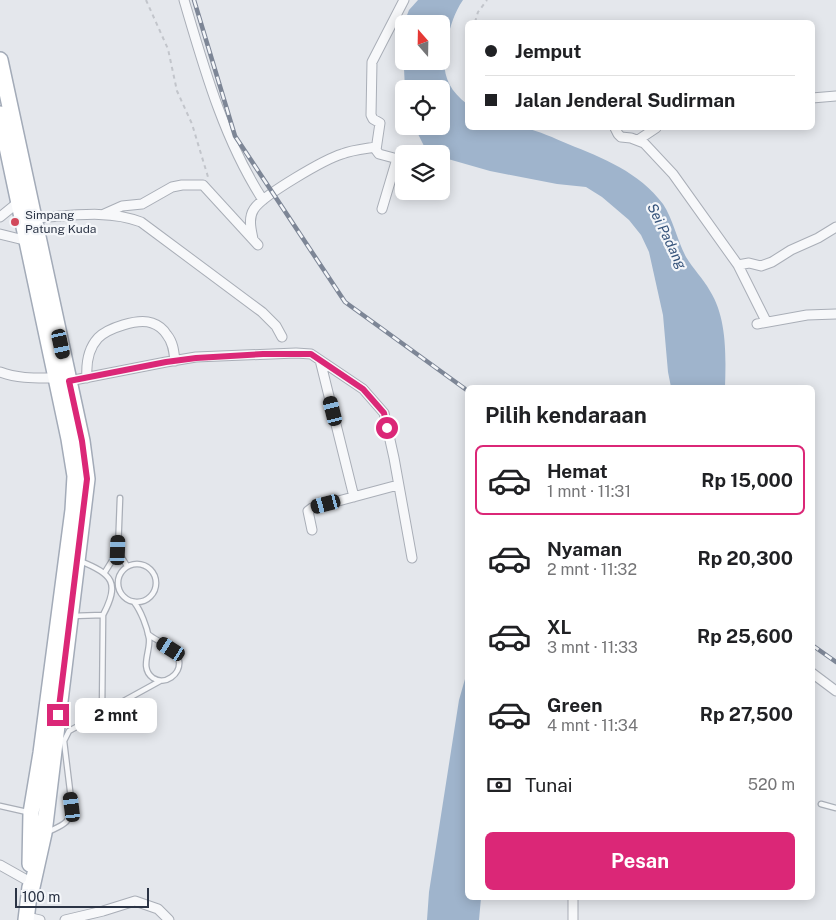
<!DOCTYPE html>
<html lang="id">
<meta charset="utf-8">
<style>
body{margin:0;font-family:"Public Sans",sans-serif;background:#f2f2f2;color:#202124;height:100vh;display:flex;flex-direction:column;font-size:19px;white-space:nowrap}
*{box-sizing:border-box;margin:0}
p{font-size:16px;color:#757577}
.icon{flex:none;width:28px;height:28px;fill:none;stroke:currentColor;stroke-width:2;stroke-linecap:round;stroke-linejoin:round}
.map{position:relative;flex:1;overflow:hidden}
.panel{position:absolute;left:465px;top:385px;width:350px;height:515px;display:flex;flex-direction:column;background:#fff;border-radius:8px;box-shadow:0 2px 12px #0003}
.panel>*{flex:none}
.banner{position:absolute;left:465px;top:20px;width:350px;height:110px;border-radius:8px;box-shadow:0 2px 12px #0003;display:grid;align-content:center;height:110px;padding:0 20px;background:#fff}
.needle{width:32px;rotate:340deg}
.tools{position:absolute;left:395px;top:15px;display:grid;gap:10px}
.tools a{display:grid;place-items:center;width:55px;height:55px;border-radius:8px;background:#fff;box-shadow:0 2px 12px #0003;font-size:25px}
.scale{position:absolute;left:15px;bottom:12px;width:134px;box-sizing:border-box;padding-left:5px;border:2px solid #2b3445;border-top:0;font-size:14px;line-height:18px;white-space:nowrap;color:#2b3445;-webkit-text-stroke:4px #f4f6f9;paint-order:stroke}
.end{position:absolute;width:22px;height:22px;margin:-11px;border:6px solid #db2777;background:#fff;box-shadow:0 0 0 2px #fff}
.from{border-radius:50%}
.bubble{position:absolute;height:35px;border-radius:8px;background:#fff;box-shadow:0 2px 12px #0003;font-size:16px;font-weight:700;line-height:35px;text-align:center}
.car{position:absolute;width:15px;height:30px;margin:-15px -8px;border-radius:6px;box-shadow:0 0 4px 1px #0007;background:linear-gradient(#222 24%,#8ab4d8 0 40%,#222 0 76%,#8ab4d8 0 86%,#222 0)}
.banner b{display:flex;align-items:center;gap:18px;height:48px;font-size:19px}
.banner b+b{border-top:1px solid #e0e0e0}
.banner i{width:12px;height:12px;background:#202124}
ul{padding:0;list-style:none}
li{display:flex;align-items:center;gap:15px;height:70px;margin:0 10px 8px;padding:0 10px;border:2px solid transparent;border-radius:8px}
li div{flex:1}
li b{display:block;font-size:19px}
li em{font-style:normal;font-weight:700}
li.selected{border-color:#db2777}
li>.icon{width:45px;height:45px;stroke-width:1.5}
h2{padding:0 20px;font-size:22px;line-height:60px}
.pay{display:flex;align-items:center;gap:12px;height:55px;padding:0 20px;font-size:19px}
.pay p{margin-inline-start:auto}
.primary-button{display:flex;gap:10px;margin-top:auto;padding:10px 20px}
.primary-button a{flex:1;height:58px;border-radius:8px;background:#db2777;color:#fff;font-size:20px;font-weight:700;line-height:58px;text-align:center}
.map>svg:first-child{display:block}
</style>
<div class="map">
<svg width="836" height="920" viewBox="0 0 836 920">
<rect width="100%" height="100%" fill="#e4e7ec"/>
<!-- water -->
<path fill="#9fb4cc" fill-rule="evenodd" d="M 418,0 L 463,0 C 454,13 451,25 447,40 C 441,68 444,86 467,104 L 468,128 C 483,128 511,125 525,128 C 539,131 554,138 568,144 C 603,158 639,172 663,204 C 673,219 677,240 686,257 C 693,269 703,278 710,291 C 727,318 726,356 725,387 L 671,387 L 668,372 L 663,315 L 649,252 L 641,235 L 629,220 L 602,197 L 586,187 L 557,184 L 490,171 L 441,157 L 441,154 L 433,154 L 425,148 L 414,126 L 441,126 L 441,89 L 405,89 L 402,28 L 409,10 ZM 404,24 L 441,24 L 441,61 L 404,61 Z
M 467,672 L 468,898 L 481,898 L 479,920 L 427,920 L 429,892 L 459,700 Z"/>
<g fill="none" stroke-linecap="round" stroke-linejoin="round">
<!-- service casing -->
<g stroke="#a9aeb7" stroke-width="7">
<path id="service" d="M 120,498 L 118,551 L 127,566
M118 583a19 19 0 1 1 38 0a19 19 0 1 1-38 0Z
M 105,572 L 118,551
M 134,602 C 141,611 147,627 149,638 C 151,651 139,668 153,678 C 165,686 181,674 179,661 C 177,647 157,642 148,634
M 72,616 L 103,615 C 120,583 113,574 80,561
M 102,713 L 103,615
M 821,804 L 836,808
M 0,806 L 27,812
M 48,832 C 62,825 70,824 72,807 L 64,741 L 69,731 L 160,681"/>
</g>
<!-- minor casing -->
<g stroke="#a9aeb7" stroke-width="11">
<path id="minor" d="M 184,0 C 204,68 224,140 263,200
M 812,98 L 836,96
M 615,128 L 618,134 L 621,137 L 631,138 L 644,143 L 673,174 L 738,265 L 766,321
M 638,140 L 656,128
M 382,209 L 396,162 L 394,158 L 379,154 L 376,150 L 380,123 L 373,119 L 371,115 L 372,62 L 404,0
M 104,214 L 122,206 L 142,204 L 172,187 L 182,185 L 203,185 L 258,245
M 0,217 L 21,200
M 34,218 C 69,216 108,209 141,222 L 262,312 L 276,326 L 282,337
M 0,234 L 28,241
M 253,239 C 251,229 248,218 254,209 C 263,195 325,159 342,154 C 352,150 364,149 376,147
M 738,265 L 749,263 L 761,266 L 772,262 L 791,250 L 818,238 L 836,227
M 757,324 L 807,315 L 836,314
M 320,360 L 354,497
M 0,372 C 18,379 37,378 56,378
M 87,378 C 86,364 88,349 98,338 C 108,328 138,318 152,323 C 158,325 164,330 167,335 C 173,342 174,352 175,361
M 69,381 L 166,362 L 196,357 L 296,353 L 311,354 L 363,389 L 384,413 L 394,458 L 412,558
M 312,530 L 308,511 L 312,508 L 398,485
M 812,673 L 836,691
M 0,865 L 32,883
M 27,917 L 40,920
M 65,920 L 103,911 L 135,901 L 158,909 L 169,920
M 573,920 L 573,898"/>
</g>
<!-- primary casing -->
<g stroke="#a3abb8" stroke-width="18">
<path id="primary" d="M 0,60 L 82,441 L 87,479 L 44,833 L 30,896
M 0,114 L 69,439 L 75,476 L 73,510 L 41,753 L 31,813 L 30,864
M 26,920 L 30,887"/>
</g>
<!-- path -->
<path stroke="#c2c5cb" stroke-width="2" stroke-dasharray="4 4" stroke-linecap="butt" d="M 146,0 L 168,49 L 177,91 L 192,124 L 208,177
M 475,22 L 478,12 L 487,0"/>
<!-- service -->
<use href="#service" stroke="#f7f8fa" stroke-width="4.5"/>
<!-- minor -->
<use href="#minor" stroke="#f7f8fa" stroke-width="9"/>
<!-- primary -->
<use href="#primary" stroke="#fff" stroke-width="15"/>
<!-- rail casing -->
<g stroke="#7d8696" stroke-width="4.5">
<path id="rail" d="M 194,0 L 235,136 L 345,302 L 468,391
M 812,645 L 836,662"/>
</g>
<!-- rail -->
<use href="#rail" stroke="#f4f6f9" stroke-width="2.5" stroke-dasharray="8" stroke-linecap="butt"/>
</g>
<g fill="none" stroke-linecap="round" stroke-linejoin="round">
<!-- route -->
<path stroke="#db2777" stroke-width="6" d="M 58,715 L 87,479 L 82,441 L 69,381 L 166,362 L 196,358 L 263,354 L 311,354 L 363,389 L 384,413 L 387,428"/>
</g>
<!-- markers -->
<circle fill="#d1495b" stroke="#f4f6f9" stroke-width="2" cx="15" cy="222" r="5"/>
<g text-anchor="middle" dominant-baseline="central" stroke-width="4.5" stroke-linejoin="round" paint-order="stroke">
<!-- poi labels -->
<g font-size="12" fill="#2b3445" stroke="#f4f6f9" text-anchor="start">
<text x="25" y="215">Simpang<tspan x="25" dy="14">Patung Kuda</tspan></text>
</g>
<!-- water labels -->
<g font-size="14" font-style="italic" fill="#34527a" stroke="#f4f6f9">
<text transform="translate(667 236) rotate(64)">Sei Padang</text>
</g>
</g>
</svg>
<div class="tools">
<a><svg class="needle" viewBox="-14 -14 28 28"><path d="M0-13l5 13h-10z" fill="#e53935"/><path d="M0 13l5-13h-10z" fill="#757577"/></svg></a>
<a><svg class="icon" aria-label="locate" viewBox="0 0 24 24"><circle cx="12" cy="12" r="6"/><path d="M12 2v4M12 18v4M2 12h4M18 12h4"/></svg></a>
<a><svg class="icon" aria-label="layers" viewBox="0 0 24 24"><path d="M12 4l9 5-9 5-9-5zM3 14l9 5 9-5"/></svg></a>
</div>
<div class="scale">100 m</div>
<i class="end from" style="left:387px;top:428px"></i>
<i class="end" style="left:58px;top:715px"></i>
<div class="bubble" style="left:75px;top:698px;width:82px">2 mnt</div>
<i class="car" style="left:61px;top:344px;rotate:168deg"></i>
<i class="car" style="left:333px;top:411px;rotate:346deg"></i>
<i class="car" style="left:326px;top:504px;rotate:255deg"></i>
<i class="car" style="left:118px;top:550px;rotate:2deg"></i>
<i class="car" style="left:171px;top:649px;rotate:302deg"></i>
<i class="car" style="left:72px;top:807px;rotate:353deg"></i>
<div class="banner">
<b><i class="from"></i>Jemput</b>
<b><i></i>Jalan Jenderal Sudirman</b>
</div>
<section class="panel">
<h2>Pilih kendaraan</h2>
<ul>
<li class="selected"><svg class="icon" aria-label="car" viewBox="0 0 24 24"><path d="M5 17H2v-5l4-1 3-4h7l3 4 3 1v5h-3M9 17h6M6 11h13"/><circle cx="7" cy="17" r="2"/><circle cx="17" cy="17" r="2"/></svg><div><b>Hemat</b><p>1 mnt · 11:31</p></div><em>Rp 15,000</em></li>
<li><svg class="icon" aria-label="car" viewBox="0 0 24 24"><path d="M5 17H2v-5l4-1 3-4h7l3 4 3 1v5h-3M9 17h6M6 11h13"/><circle cx="7" cy="17" r="2"/><circle cx="17" cy="17" r="2"/></svg><div><b>Nyaman</b><p>2 mnt · 11:32</p></div><em>Rp 20,300</em></li>
<li><svg class="icon" aria-label="car" viewBox="0 0 24 24"><path d="M5 17H2v-5l4-1 3-4h7l3 4 3 1v5h-3M9 17h6M6 11h13"/><circle cx="7" cy="17" r="2"/><circle cx="17" cy="17" r="2"/></svg><div><b>XL</b><p>3 mnt · 11:33</p></div><em>Rp 25,600</em></li>
<li><svg class="icon" aria-label="car" viewBox="0 0 24 24"><path d="M5 17H2v-5l4-1 3-4h7l3 4 3 1v5h-3M9 17h6M6 11h13"/><circle cx="7" cy="17" r="2"/><circle cx="17" cy="17" r="2"/></svg><div><b>Green</b><p>4 mnt · 11:34</p></div><em>Rp 27,500</em></li>
</ul>
<div class="pay"><svg class="icon" aria-label="cash" viewBox="0 0 24 24"><path d="M3 7h18v10H3z"/><circle cx="12" cy="12" r="2"/></svg>Tunai<p>520 m</p></div>
<div class="primary-button"><a>Pesan</a></div>
</section>
</div>
